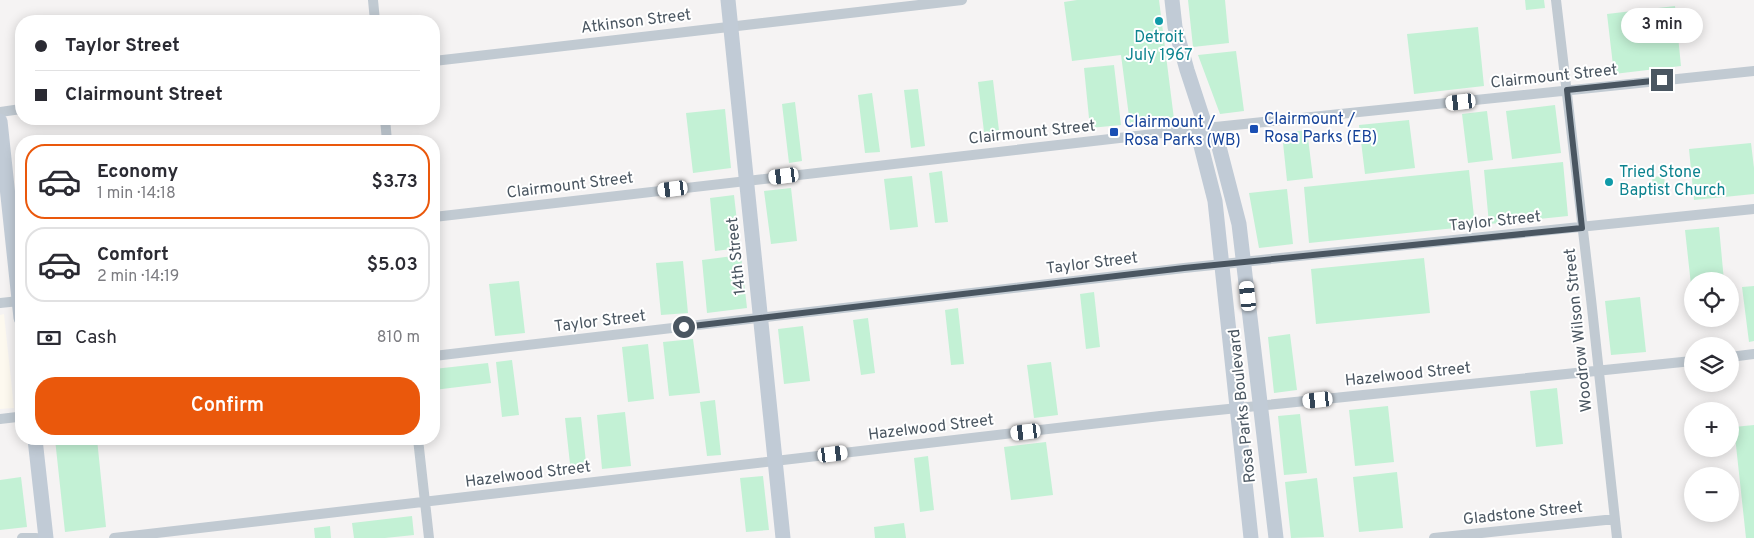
<!DOCTYPE html>
<meta charset="utf-8">
<style>
body{margin:0;font-family:Overpass,sans-serif;background:#f7f7f7;color:#2b2b33;height:100vh;display:flex;flex-direction:column;font-size:19px;white-space:nowrap}
*{box-sizing:border-box;margin:0}
p{font-size:16px;color:#7c7c81}
.icon{flex:none;width:28px;height:28px;fill:none;stroke:currentColor;stroke-width:2;stroke-linecap:round;stroke-linejoin:round}
.map{position:relative;flex:1;overflow:hidden}
.side{position:absolute;left:15px;top:135px;width:425px;height:310px;display:flex;flex-direction:column;background:#fff;border-radius:20px;box-shadow:0 2px 12px #0003}
.side>*{flex:none}
.top-card{position:absolute;left:15px;top:15px;width:425px;height:110px;border-radius:20px;box-shadow:0 2px 12px #0003;display:grid;align-content:center;height:110px;padding:0 20px;background:#fff}
.tools{position:absolute;left:1684px;top:272px;display:grid;gap:10px}
.tools a{display:grid;place-items:center;width:55px;height:55px;border-radius:50%;background:#fff;box-shadow:0 2px 12px #0003;font-size:25px}
.end{position:absolute;width:22px;height:22px;margin:-11px;border:6px solid #4a5661;background:#fff;box-shadow:0 0 0 2px #fff}
.from{border-radius:50%}
.bubble{position:absolute;height:35px;border-radius:18px;background:#fff;box-shadow:0 2px 12px #0003;font-size:16px;font-weight:600;line-height:35px;text-align:center}
.car{position:absolute;width:15px;height:30px;margin:-15px -8px;border-radius:6px;box-shadow:0 0 4px 1px #0007;background:linear-gradient(#fff 24%,#345 0 40%,#fff 0 76%,#345 0 86%,#fff 0)}
.top-card b{display:flex;align-items:center;gap:18px;height:48px;font-size:19px}
.top-card b+b{border-top:1px solid #e1e1e2}
.top-card i{width:12px;height:12px;background:#2b2b33}
ul{padding:9px 0 0;list-style:none}
li{display:flex;align-items:center;gap:15px;height:75px;margin:0 10px 8px;padding:0 10px;border:2px solid #e1e1e2;border-radius:20px}
li div{flex:1}
li b{display:block;font-size:19px}
li em{font-style:normal;font-weight:600}
li.current{border-color:#ea580c}
li>.icon{width:45px;height:45px;stroke-width:1.5}
.pay{display:flex;align-items:center;gap:12px;height:55px;padding:0 20px;font-size:19px}
.pay p{margin-inline-start:auto}
.action{display:flex;gap:10px;margin-top:auto;padding:10px 20px}
.action a{flex:1;height:58px;border-radius:20px;background:#ea580c;color:#fff;font-size:20px;font-weight:600;line-height:58px;text-align:center}
.map>svg:first-child{display:block}
</style>
<div class="map">
<svg width="1754" height="538" viewBox="0 0 1754 538">
<rect width="100%" height="100%" fill="#f5f3f3"/>
<!-- commercial -->
<path fill="#fdf9ef" d="M 4,314 L 14,408 L 0,409 L 0,315 Z"/>
<!-- green -->
<path fill="#c3f1d5" d="M 1077,0 L 1159,0 L 1174,119 L 1130,124 L 1121,55 L 1072,61 L 1064,2 Z
M 1188,0 L 1225,0 L 1229,43 L 1193,47 Z
M 1525,0 L 1544,0 L 1545,8 L 1526,10 Z
M 1675,6 L 1681,66 L 1614,74 L 1607,14 Z
M 1478,27 L 1484,86 L 1414,94 L 1407,34 Z
M 1236,51 L 1244,111 L 1220,114 L 1198,55 Z
M 1114,65 L 1121,125 L 1090,128 L 1084,68 Z
M 993,80 L 1000,139 L 985,140 L 978,82 Z
M 918,89 L 925,146 L 911,148 L 904,90 Z
M 872,93 L 880,152 L 865,153 L 858,95 Z
M 795,102 L 802,161 L 789,163 L 782,104 Z
M 1555,105 L 1561,153 L 1512,159 L 1506,111 Z
M 725,109 L 731,168 L 693,173 L 686,113 Z
M 1487,111 L 1493,160 L 1468,163 L 1462,114 Z
M 1409,120 L 1415,168 L 1365,174 L 1359,125 Z
M 1307,130 L 1313,178 L 1287,181 L 1282,133 Z
M 1751,143 L 1754,168 L 1754,194 L 1694,200 L 1689,149 Z
M 1563,162 L 1568,216 L 1489,224 L 1484,170 Z
M 1469,170 L 1475,226 L 1309,243 L 1304,187 Z
M 942,171 L 948,222 L 935,223 L 929,173 Z
M 912,176 L 918,227 L 890,230 L 884,179 Z
M 1664,176 L 1666,193 L 1654,195 L 1652,177 Z
M 791,188 L 797,241 L 771,244 L 764,191 Z
M 1287,189 L 1293,244 L 1259,248 L 1249,193 Z
M 734,195 L 740,248 L 715,251 L 710,198 Z
M 1719,227 L 1724,281 L 1692,281 L 1692,285 L 1691,285 L 1685,230 Z
M 741,255 L 747,308 L 707,313 L 702,260 Z
M 1424,258 L 1430,313 L 1316,324 L 1311,269 Z
M 683,261 L 688,313 L 661,315 L 656,263 Z
M 519,281 L 525,333 L 495,336 L 489,284 Z
M 1754,286 L 1754,341 L 1749,342 L 1742,287 Z
M 1094,292 L 1100,347 L 1086,349 L 1080,294 Z
M 1640,297 L 1646,352 L 1611,355 L 1605,301 Z
M 958,308 L 964,364 L 951,365 L 945,310 Z
M 868,318 L 875,373 L 861,375 L 853,320 Z
M 803,326 L 810,381 L 784,384 L 778,329 Z
M 1290,334 L 1297,390 L 1274,393 L 1268,337 Z
M 693,339 L 700,393 L 669,396 L 663,342 Z
M 648,344 L 654,399 L 628,402 L 622,347 Z
M 512,360 L 519,415 L 502,417 L 496,362 Z
M 1051,362 L 1058,415 L 1034,418 L 1027,365 Z
M 488,363 L 491,383 L 434,390 L 434,369 Z
M 1557,388 L 1563,444 L 1536,447 L 1530,391 Z
M 715,400 L 721,455 L 707,456 L 700,402 Z
M 1388,406 L 1394,462 L 1355,466 L 1349,410 Z
M 625,412 L 631,466 L 602,469 L 597,415 Z
M 1300,414 L 1307,473 L 1284,475 L 1278,416 Z
M 581,417 L 587,471 L 571,473 L 565,418 Z
M 1754,425 L 1754,538 L 1746,538 L 1734,427 Z
M 55,439 L 97,439 L 106,527 L 65,532 Z
M 1046,442 L 1053,495 L 1011,500 L 1004,447 Z
M 928,456 L 934,510 L 920,512 L 914,458 Z
M 1397,472 L 1403,528 L 1359,532 L 1353,477 Z
M 763,476 L 769,530 L 746,532 L 740,478 Z
M 21,477 L 27,527 L 0,530 L 0,480 Z
M 1317,478 L 1324,537 L 1291,538 L 1285,482 Z
M 412,516 L 414,535 L 385,538 L 354,538 L 352,523 Z
M 904,523 L 906,538 L 875,538 L 874,527 Z
M 330,526 L 331,538 L 315,538 L 314,528 Z"/>
<g fill="none" stroke-linecap="round" stroke-linejoin="round">
<!-- street -->
<path stroke="#c1cad2" stroke-width="10" d="M 373,0 L 375,21
M 1556,0 L 1591,299 L 1617,538
M 434,61 L 962,0
M 0,112 L 21,109
M 385,119 L 387,141
M 434,217 L 1206,128 L 1754,71
M 0,303 L 19,301
M 434,356 L 1184,268 L 1754,209
M 1730,357 L 1754,354
M 0,419 L 17,417 L 21,415
M 418,439 L 429,538
M 22,538 L 36,538
M 114,538 L 1160,416 L 1692,361
M 1434,538 L 1615,519"/>
<!-- secondary -->
<path stroke="#c1cbd6" stroke-width="15" d="M 728,0 L 783,538
M 1172,0 L 1175,27 L 1187,70 L 1206,128 L 1218,143 L 1239,224 L 1276,538
M 0,121 L 21,318
M 1206,128 L 1201,146 L 1215,201 L 1251,538
M 35,439 L 46,538"/>
</g>
<g fill="none" stroke-linecap="round" stroke-linejoin="round">
<!-- route -->
<path stroke="#4a5661" stroke-width="6" d="M 684,327 L 1184,268 L 1582,228 L 1567,90 L 1662,80"/>
</g>
<!-- markers -->
<g fill="#0f9aa8" stroke="#fff" stroke-width="2">
<circle cx="1159" cy="21" r="5"/>
<circle cx="1609" cy="182" r="5"/>
</g>
<g fill="#1a4fb4" stroke="#fff" stroke-width="2">
<rect x="1249" y="124" width="10" height="10" rx="2.5"/>
<rect x="1109" y="127" width="10" height="10" rx="2.5"/>
</g>
<g text-anchor="middle" dominant-baseline="central" stroke-width="4" stroke-linejoin="round" paint-order="stroke">
<!-- street labels -->
<g font-size="16" fill="#4a5661" stroke="#fff">
<text transform="translate(636 22) rotate(-7)">Atkinson Street</text>
<text transform="translate(1554 77) rotate(-6)">Clairmount Street</text>
<text transform="translate(1032 133) rotate(-6)">Clairmount Street</text>
<text transform="translate(570 186) rotate(-7)">Clairmount Street</text>
<text transform="translate(1495 222) rotate(-6)">Taylor Street</text>
<text transform="translate(737 256) rotate(-96)">14th Street</text>
<text transform="translate(1092 264) rotate(-7)">Taylor Street</text>
<text transform="translate(600 322) rotate(-7)">Taylor Street</text>
<text transform="translate(1579 330) rotate(-96)">Woodrow Wilson Street</text>
<text transform="translate(1408 375) rotate(-6)">Hazelwood Street</text>
<text transform="translate(1243 406) rotate(-96)">Rosa Parks Boulevard</text>
<text transform="translate(931 428) rotate(-7)">Hazelwood Street</text>
<text transform="translate(528 475) rotate(-7)">Hazelwood Street</text>
<text transform="translate(1523 514) rotate(-6)">Gladstone Street</text>
</g>
<!-- culture labels -->
<g font-size="16" fill="#0d838f" stroke="#fff">
<text x="1159" y="38">Detroit<tspan x="1159" dy="18">July 1967</tspan></text>
<text x="1619" y="173" text-anchor="start">Tried Stone<tspan x="1619" dy="18">Baptist Church</tspan></text>
</g>
<!-- transit labels -->
<g font-size="16" fill="#164399" stroke="#fff" text-anchor="start">
<text x="1264" y="120">Clairmount /<tspan x="1264" dy="18">Rosa Parks (EB)</tspan></text>
<text x="1124" y="123">Clairmount /<tspan x="1124" dy="18">Rosa Parks (WB)</tspan></text>
</g>
</g>
</svg>
<div class="tools">
<a><svg class="icon" aria-label="locate" viewBox="0 0 24 24"><circle cx="12" cy="12" r="6"/><path d="M12 2v4M12 18v4M2 12h4M18 12h4"/></svg></a>
<a><svg class="icon" aria-label="layers" viewBox="0 0 24 24"><path d="M12 4l9 5-9 5-9-5zM3 14l9 5 9-5"/></svg></a>
<a>+</a>
<a>−</a>
</div>
<i class="end from" style="left:684px;top:327px"></i>
<i class="end" style="left:1662px;top:80px"></i>
<div class="bubble" style="left:1621px;top:8px;width:82px">3 min</div>
<i class="car" style="left:1461px;top:102px;rotate:264deg"></i>
<i class="car" style="left:784px;top:176px;rotate:263deg"></i>
<i class="car" style="left:673px;top:189px;rotate:263deg"></i>
<i class="car" style="left:1248px;top:296px;rotate:354deg"></i>
<i class="car" style="left:1318px;top:400px;rotate:264deg"></i>
<i class="car" style="left:1026px;top:432px;rotate:263deg"></i>
<i class="car" style="left:833px;top:454px;rotate:83deg"></i>
<div class="top-card">
<b><i class="from"></i>Taylor Street</b>
<b><i></i>Clairmount Street</b>
</div>
<section class="side">
<ul>
<li class="current"><svg class="icon" aria-label="car" viewBox="0 0 24 24"><path d="M5 17H2v-5l4-1 3-4h7l3 4 3 1v5h-3M9 17h6M6 11h13"/><circle cx="7" cy="17" r="2"/><circle cx="17" cy="17" r="2"/></svg><div><b>Economy</b><p>1 min · 14:18</p></div><em>$3.73</em></li>
<li><svg class="icon" aria-label="car" viewBox="0 0 24 24"><path d="M5 17H2v-5l4-1 3-4h7l3 4 3 1v5h-3M9 17h6M6 11h13"/><circle cx="7" cy="17" r="2"/><circle cx="17" cy="17" r="2"/></svg><div><b>Comfort</b><p>2 min · 14:19</p></div><em>$5.03</em></li>
</ul>
<div class="pay"><svg class="icon" aria-label="cash" viewBox="0 0 24 24"><path d="M3 7h18v10H3z"/><circle cx="12" cy="12" r="2"/></svg>Cash<p>810 m</p></div>
<div class="action"><a>Confirm</a></div>
</section>
</div>
